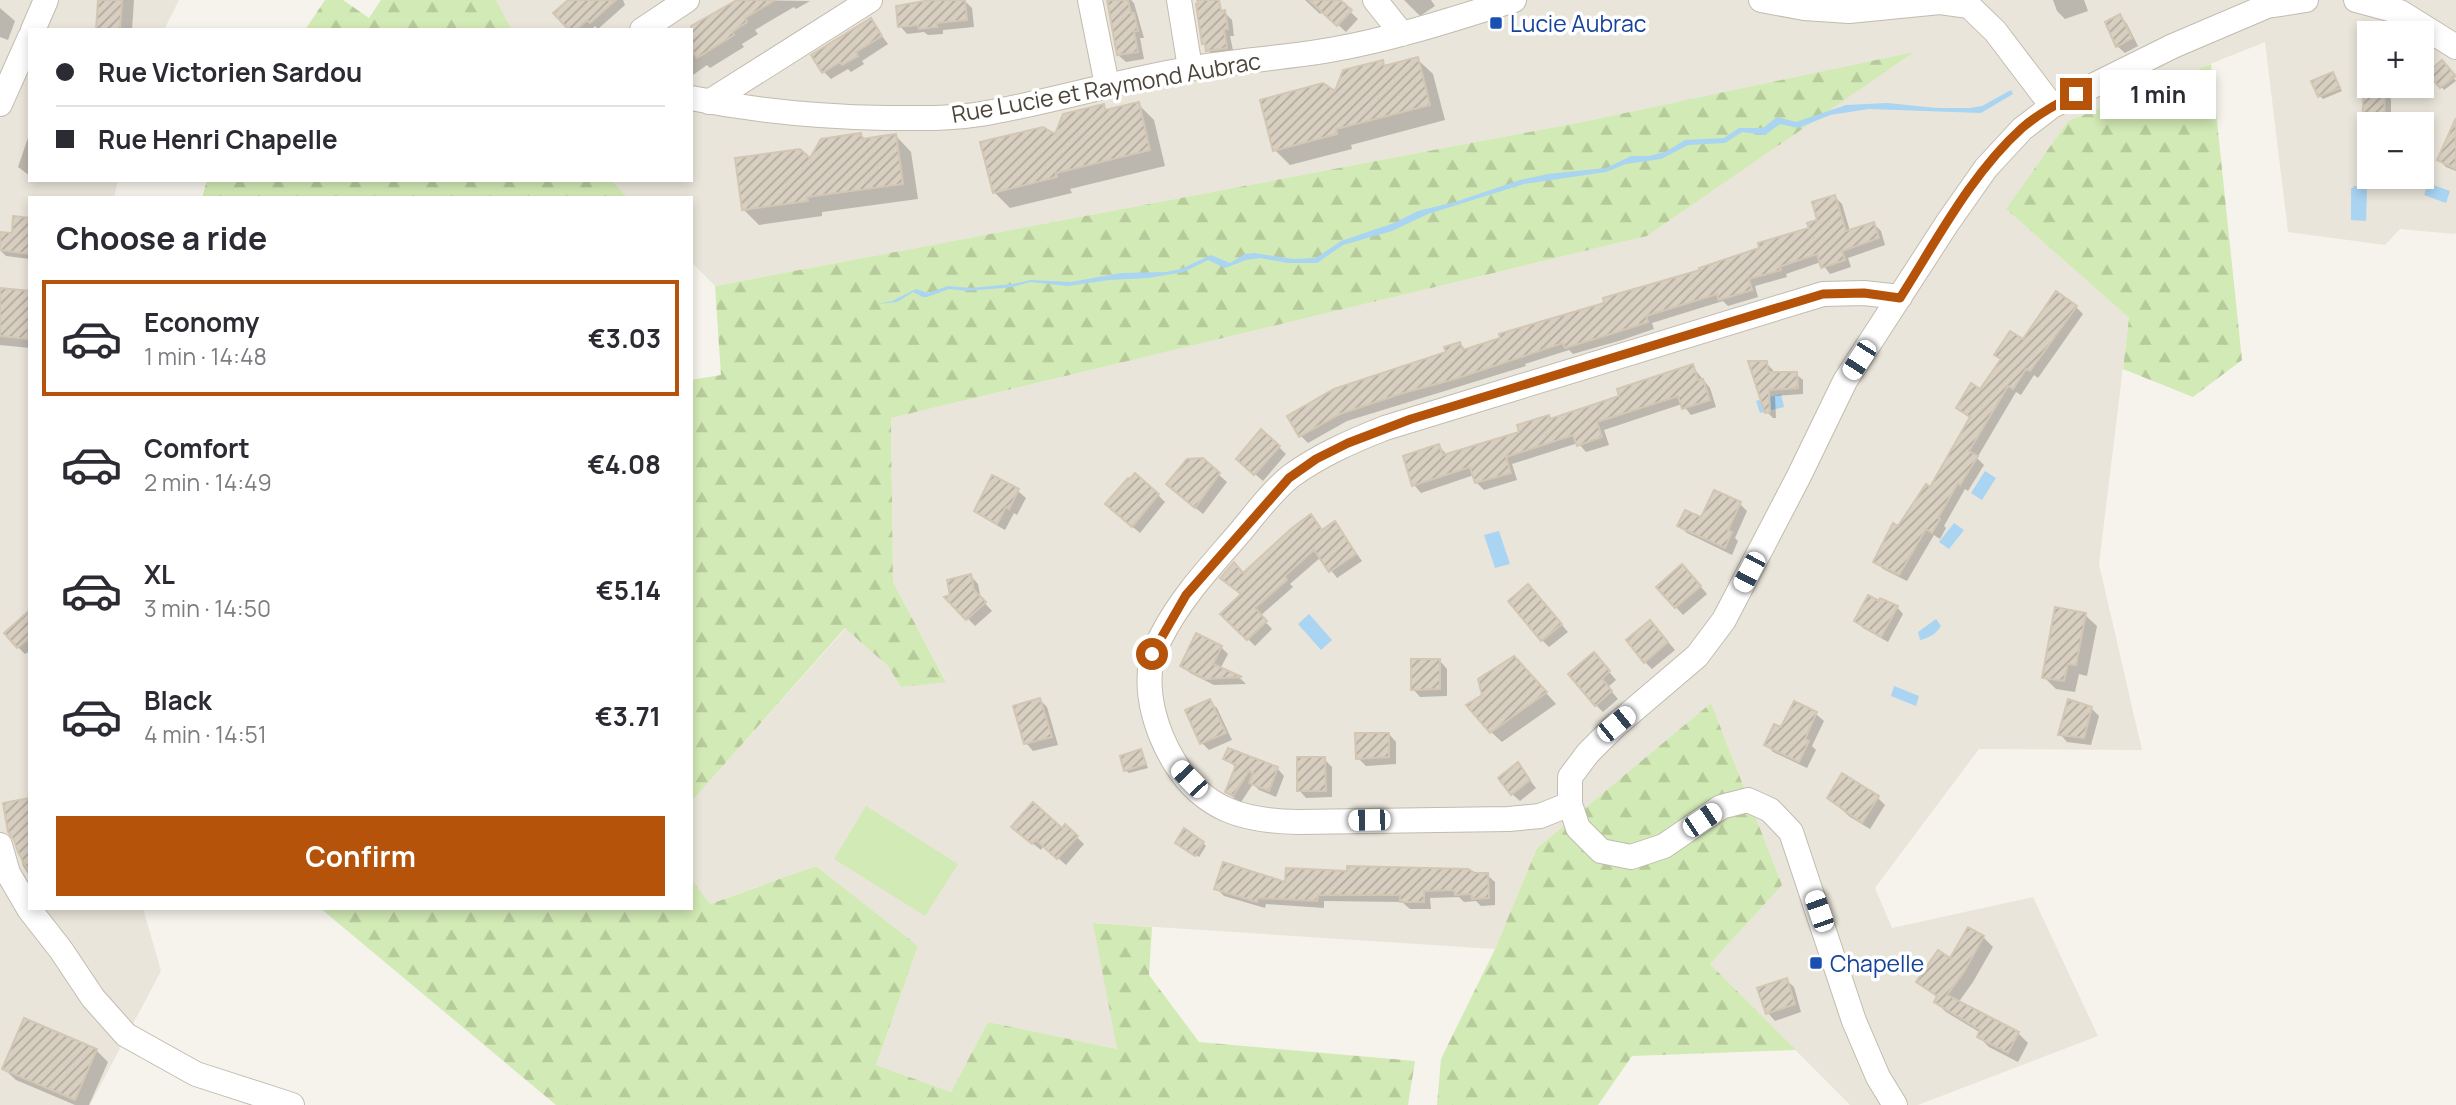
<!DOCTYPE html>
<meta charset="utf-8">
<style>
body{margin:0;font-family:Manrope,sans-serif;background:#f7f7f7;color:#2b2b33;height:100vh;display:flex;flex-direction:column;font-size:26px;white-space:nowrap}
*{box-sizing:border-box;margin:0}
p{font-size:23px;color:#7c7c81}
.icon{flex:none;width:38px;height:38px;fill:none;stroke:currentColor;stroke-width:2;stroke-linecap:round;stroke-linejoin:round}
.map{position:relative;flex:1;overflow:hidden}
.sheet{position:absolute;left:28px;top:196px;width:665px;height:714px;display:flex;flex-direction:column;background:#fff;border-radius:0px;box-shadow:0 4px 10px #0003}
.sheet>*{flex:none}
.banner{position:absolute;left:28px;top:28px;width:665px;height:154px;border-radius:0px;box-shadow:0 4px 10px #0003;display:grid;align-content:center;height:154px;padding:0 28px;background:#fff}
.buttons{position:absolute;left:2357px;top:21px;display:grid;gap:14px}
.buttons a{display:grid;place-items:center;width:77px;height:77px;border-radius:0px;background:#fff;box-shadow:0 4px 10px #0003;font-size:35px}
.end{position:absolute;width:32px;height:32px;margin:-16px;border:9px solid #b45309;background:#fff;box-shadow:0 0 0 4px #fff}
.from{border-radius:50%}
.bubble{position:absolute;height:49px;border-radius:0px;background:#fff;box-shadow:0 4px 10px #0003;font-size:23px;font-weight:700;line-height:49px;text-align:center}
.car{position:absolute;width:21px;height:42px;margin:-21px -10px;border-radius:9px;box-shadow:0 0 5px 2px #0007;background:linear-gradient(#fff 24%,#345 0 40%,#fff 0 76%,#345 0 86%,#fff 0)}
.banner b{display:flex;align-items:center;gap:24px;height:66px;font-size:26px}
.banner b+b{border-top:2px solid #e1e1e2}
.banner i{width:18px;height:18px;background:#2b2b33}
ul{padding:0;list-style:none}
li{display:flex;align-items:center;gap:21px;height:116px;margin:0 14px 10px;padding:0 14px;border:4px solid transparent;border-radius:0px}
li div{flex:1}
li b{display:block;font-size:26px}
li em{font-style:normal;font-weight:700}
li.on{border-color:#b45309}
li>.icon{width:63px;height:63px;stroke-width:1.5}
h2{padding:0 28px;font-size:32px;line-height:84px}
.cta{display:flex;gap:14px;margin-top:auto;padding:14px 28px}
.cta a{flex:1;height:80px;border-radius:0px;background:#b45309;color:#fff;font-size:28px;font-weight:700;line-height:80px;text-align:center}
.map>svg:first-child{display:block}
</style>
<div class="map">
<svg width="2456" height="1105" viewBox="0 0 2456 1105">
<defs>
<pattern id="forest-firs" width="22" height="20" patternUnits="userSpaceOnUse" patternTransform="scale(1.75)"><rect width="22" height="20" fill="#d2eab5"/><path d="M5 1l3.5 6h-7zM16 11l3.5 6h-7z" fill="#b6ca9c"/></pattern>
<pattern id="building-hatch" width="6" height="6" patternUnits="userSpaceOnUse" patternTransform="scale(1.75)"><rect width="6" height="6" fill="#d8cfc1"/><path d="M-1 1l2-2M0 6l6-6M5 7l2-2" fill="none" stroke="#b1aa9e"/></pattern>
</defs>
<rect width="100%" height="100%" fill="#f6f3ec"/>
<!-- residential -->
<path fill="#eae5da" fill-rule="evenodd" d="M 0,0 L 179,0 L 164,30 L 30,30 L 30,180 L 118,180 L 114,198 L 30,198 L 30,908 L 143,908 L 161,971 L 90,1105 L 0,1105 Z
M 496,0 L 2456,0 L 2456,232 L 2455,234 L 2400,229 L 2385,245 L 2288,232 L 2265,42 L 2068,121 L 2006,209 L 2129,318 L 2099,564 L 2142,750 L 1979,749 L 1875,888 L 1892,928 L 2033,897 L 2098,1036 L 1918,1105 L 1850,1105 L 1710,964 L 1782,885 L 1711,703 L 1537,848 L 1495,949 L 1094,923 L 1117,1049 L 988,1022 L 951,1092 L 876,1065 L 918,946 L 816,866 L 709,904 L 691,879 L 691,802 L 846,628 L 888,666 L 901,687 L 946,681 L 893,582 L 891,418 L 1647,236 L 1911,53 L 1582,122 L 715,286 L 691,262 L 691,198 L 628,198 L 611,180 L 691,180 L 691,30 L 512,30 ZM 2370,33 L 2422,33 L 2422,86 L 2370,86 ZM 2370,124 L 2422,124 L 2422,177 L 2370,177 Z"/>
<!-- forest -->
<path fill="url(#forest-firs)" d="M 325,0 L 343,0 L 369,18 L 381,0 L 496,0 L 512,30 L 305,30 Z
M 1914,52 L 1647,236 L 891,418 L 893,582 L 946,682 L 901,687 L 888,666 L 845,628 L 691,802 L 691,380 L 721,375 L 715,286 L 1582,122 Z
M 2211,64 L 2242,360 L 2193,397 L 2123,369 L 2129,318 L 2006,209 L 2068,121 Z
M 207,180 L 611,180 L 628,198 L 202,198 Z
M 1711,703 L 1782,885 L 1710,964 L 1796,1050 L 1632,1056 L 1598,1105 L 1437,1105 L 1441,1059 L 1495,949 L 1537,848 Z
M 816,866 L 918,946 L 876,1065 L 951,1092 L 988,1022 L 1117,1049 L 1093,923 L 1152,927 L 1149,975 L 1199,1042 L 1415,1061 L 1408,1105 L 556,1105 L 320,908 L 691,908 L 691,879 L 710,904 Z"/>
<!-- garden -->
<path fill="#d2eab5" d="M 866,806 L 958,864 L 925,916 L 834,859 Z"/>
<!-- water -->
<path fill="#a9d4f2" d="M 2011,90 L 2013,94 L 1981,113 L 1869,109 L 1830,115 L 1798,128 L 1780,124 L 1765,135 L 1742,132 L 1725,143 L 1688,145 L 1661,159 L 1626,164 L 1606,172 L 1524,184 L 1428,214 L 1392,231 L 1343,245 L 1317,263 L 1288,263 L 1260,258 L 1246,260 L 1225,268 L 1208,260 L 1184,272 L 1148,278 L 1109,280 L 1068,286 L 1030,282 L 1013,287 L 967,291 L 949,289 L 927,297 L 923,297 L 913,292 L 897,302 L 877,304 L 892,301 L 916,289 L 928,293 L 948,286 L 971,288 L 1012,284 L 1031,280 L 1071,282 L 1121,273 L 1166,272 L 1181,269 L 1211,255 L 1230,263 L 1245,254 L 1254,253 L 1294,259 L 1316,258 L 1341,241 L 1394,223 L 1418,211 L 1455,202 L 1520,180 L 1548,174 L 1606,168 L 1631,156 L 1649,156 L 1665,152 L 1685,140 L 1724,138 L 1739,128 L 1763,128 L 1777,117 L 1796,122 L 1846,105 L 1887,103 L 1937,108 L 1970,108 L 1982,106 Z
M 2428,183 L 2450,191 L 2446,203 L 2424,195 Z
M 2354,186 L 2364,187 L 2367,190 L 2366,221 L 2351,220 L 2351,189 Z
M 1781,394 L 1784,407 L 1760,413 L 1756,401 Z
M 1985,471 L 1996,478 L 1982,500 L 1971,493 Z
M 1954,523 L 1964,530 L 1949,549 L 1939,542 Z
M 1499,531 L 1510,564 L 1495,568 L 1484,535 Z
M 1309,614 L 1332,640 L 1321,650 L 1298,624 Z
M 1936,619 L 1941,626 C 1936,634 1929,638 1920,640 L 1918,632 Z
M 1894,686 L 1919,696 L 1916,706 L 1891,696 Z"/>
<!-- shadow -->
<path fill="#0003" d="M 100,0 L 134,0 L 132,30 L 98,30 Z
M 570,0 L 623,0 L 625,5 L 598,29 L 595,26 L 591,30 L 571,30 Z
M 740,0 L 810,1 L 796,9 L 794,7 L 755,30 L 758,34 L 742,44 L 744,47 L 710,68 L 707,65 L 693,75 L 691,30 L 688,30 Z
M 1108,0 L 1131,0 L 1134,3 L 1144,38 L 1140,38 L 1144,59 L 1126,62 L 1118,55 Z
M 1305,0 L 1341,0 L 1345,3 L 1343,5 L 1358,19 L 1346,32 L 1323,11 L 1320,14 Z
M 1404,0 L 1431,0 L 1435,6 L 1420,16 Z
M 2053,0 L 2084,0 L 2088,11 L 2065,19 L 2057,11 Z
M 965,1 L 972,8 L 974,27 L 943,30 L 943,34 L 928,35 L 924,32 L 907,34 L 900,26 Z
M 0,8 L 15,21 L 8,40 L 0,37 Z
M 1224,12 L 1232,20 L 1234,36 L 1230,36 L 1234,55 L 1216,58 L 1208,50 L 1207,46 Z
M 2120,16 L 2127,24 L 2138,46 L 2125,53 L 2117,46 Z
M 870,20 L 888,44 L 862,61 L 864,64 L 851,72 L 848,69 L 831,79 L 824,72 Z
M 1417,59 L 1433,74 L 1445,120 L 1351,145 L 1352,149 L 1290,165 L 1275,150 L 1336,93 L 1382,62 L 1387,67 Z
M 2445,65 L 2456,81 L 2444,90 L 2430,73 Z
M 2332,74 L 2342,91 L 2323,99 L 2320,96 Z
M 2366,91 L 2384,91 L 2391,99 L 2391,124 L 2370,124 L 2370,135 L 2363,129 Z
M 1138,104 L 1154,120 L 1165,166 L 1070,189 L 1072,193 L 1010,208 L 994,192 L 1055,136 L 1103,106 L 1108,111 Z
M 2456,129 L 2456,171 L 2446,167 L 2439,160 Z
M 30,132 L 30,176 L 18,167 Z
M 861,135 L 866,140 L 896,136 L 911,152 L 918,199 L 822,212 L 822,216 L 759,225 L 743,209 L 811,160 Z
M 1835,197 L 1842,204 L 1850,231 L 1874,224 L 1881,231 L 1885,245 L 1848,258 L 1851,267 L 1830,274 L 1821,262 L 1786,274 L 1787,277 L 1755,286 L 1758,297 L 1728,306 L 1723,301 L 1652,323 L 1654,329 L 1622,340 L 1573,354 L 1569,350 L 1525,364 L 1526,366 L 1347,421 L 1308,443 L 1301,436 L 1448,353 L 1460,344 L 1467,351 L 1702,271 L 1811,229 L 1819,221 Z
M 30,220 L 30,259 L 6,256 L 0,250 L 0,237 L 13,235 Z
M 0,290 L 30,293 L 30,348 L 0,345 Z
M 2076,307 L 2083,314 L 2038,378 L 2034,375 L 2021,395 L 2016,392 L 1977,458 L 1984,465 L 1968,491 L 1965,489 L 1944,526 L 1946,528 L 1940,539 L 1934,535 L 1907,581 L 1883,569 L 1875,561 L 1898,528 L 1931,489 L 1971,419 L 1958,408 L 1981,391 L 2024,342 Z
M 1766,363 L 1773,370 L 1773,373 L 1796,374 L 1803,380 L 1803,394 L 1775,396 L 1776,418 L 1773,418 L 1767,412 Z
M 1692,366 L 1710,388 L 1716,407 L 1691,415 L 1682,404 L 1604,430 L 1609,445 L 1586,452 L 1578,443 L 1512,464 L 1517,480 L 1484,490 L 1477,483 L 1474,475 L 1421,493 L 1414,485 L 1439,446 L 1447,455 L 1521,433 L 1548,417 L 1552,420 L 1622,397 Z
M 1279,447 L 1286,454 L 1263,481 L 1246,466 Z
M 1202,460 L 1227,482 L 1203,514 L 1175,491 Z
M 1018,491 L 1026,498 L 1017,515 L 1014,513 L 1005,530 L 984,518 L 976,511 Z
M 1158,495 L 1165,502 L 1140,533 L 1115,512 Z
M 1740,504 L 1747,511 L 1735,538 L 1738,541 L 1732,555 L 1687,533 L 1679,526 L 1702,520 Z
M 1311,516 L 1323,531 L 1335,523 L 1362,561 L 1337,578 L 1321,557 L 1290,584 L 1293,587 L 1260,616 L 1272,629 L 1255,646 L 1223,614 L 1242,595 L 1243,574 Z
M 1690,574 L 1707,594 L 1683,615 L 1658,587 Z
M 971,576 L 978,584 L 981,599 L 992,611 L 975,626 L 948,598 Z
M 1535,593 L 1568,632 L 1549,647 L 1542,640 Z
M 1897,607 L 1903,614 L 1888,642 L 1863,628 L 1856,621 Z
M 2085,615 L 2097,626 L 2087,676 L 2079,674 L 2075,692 L 2056,689 L 2044,677 Z
M 30,623 L 30,651 L 25,654 L 18,647 Z
M 1658,630 L 1675,650 L 1652,669 L 1645,662 Z
M 1221,647 L 1228,654 L 1220,669 L 1241,679 L 1246,684 L 1214,685 L 1190,673 L 1183,666 Z
M 1440,661 L 1447,669 L 1447,696 L 1420,697 L 1413,689 Z
M 1601,662 L 1616,680 L 1608,687 L 1618,699 L 1603,712 L 1596,705 Z
M 1525,669 L 1556,704 L 1502,742 L 1491,732 Z
M 1040,700 L 1047,707 L 1058,745 L 1033,751 L 1026,743 Z
M 1209,701 L 1217,708 L 1232,740 L 1209,750 L 1202,743 Z
M 2069,702 L 2092,709 L 2099,716 L 2091,745 L 2067,742 L 2060,734 Z
M 1816,714 L 1824,721 L 1812,746 L 1816,750 L 1807,768 L 1773,752 L 1766,744 L 1781,730 Z
M 1389,734 L 1396,742 L 1396,764 L 1366,766 L 1358,758 Z
M 1141,751 L 1148,768 L 1129,773 L 1125,770 Z
M 1226,759 L 1277,768 L 1284,776 L 1276,797 L 1259,790 L 1253,784 L 1241,802 L 1235,799 L 1227,792 L 1237,768 Z
M 1324,759 L 1332,767 L 1332,797 L 1306,798 L 1299,790 Z
M 1518,765 L 1536,788 L 1520,801 L 1512,794 Z
M 1829,798 L 1878,798 L 1885,805 L 1870,829 L 1850,817 Z
M 30,801 L 30,877 L 23,866 L 16,839 Z
M 1065,826 L 1084,844 L 1066,865 L 1044,846 L 1041,850 L 1021,834 L 1062,830 Z
M 1203,843 L 1206,846 L 1199,857 L 1181,845 Z
M 1487,875 L 1495,882 L 1495,905 L 1481,906 L 1476,901 L 1464,902 L 1459,897 L 1430,898 L 1431,909 L 1410,909 L 1402,902 L 1324,901 L 1324,908 L 1266,904 L 1265,908 L 1224,896 L 1216,888 Z
M 1983,937 L 1993,947 L 1973,982 L 1958,1003 L 2018,1033 L 2028,1043 L 2018,1062 L 1989,1047 L 1979,1037 L 1981,1033 L 1946,1012 L 1936,1002 L 1938,998 L 1919,981 Z
M 1786,980 L 1794,987 L 1801,1012 L 1775,1021 L 1768,1013 L 1759,989 Z
M 96,1050 L 108,1062 L 89,1105 L 75,1105 L 16,1080 L 4,1069 Z"/>
<!-- building -->
<path fill="url(#building-hatch)" stroke="#d3c7b4" stroke-width="2" d="M 98,0 L 122,0 L 120,30 L 96,30 Z
M 568,0 L 616,0 L 590,23 L 587,20 L 576,30 L 569,30 L 553,13 Z
M 737,0 L 775,0 L 745,18 L 747,22 L 732,32 L 734,35 L 697,58 L 691,49 L 691,26 Z
M 930,0 L 965,0 L 967,20 L 936,23 L 937,27 L 919,29 L 918,25 L 898,27 L 896,6 Z
M 1107,0 L 1128,0 L 1131,13 L 1134,13 L 1138,31 L 1134,31 L 1138,52 L 1117,55 Z
M 1197,0 L 1219,0 L 1221,11 L 1225,10 L 1228,29 L 1224,29 L 1227,48 L 1206,51 L 1205,44 L 1202,44 L 1196,4 L 1198,4 Z
M 1309,0 L 1340,0 L 1352,10 L 1337,26 Z
M 2120,14 L 2132,38 L 2116,47 L 2105,22 Z
M 871,18 L 882,36 L 856,52 L 858,56 L 842,65 L 840,62 L 822,73 L 811,55 Z
M 1418,57 L 1430,105 L 1336,129 L 1337,134 L 1273,151 L 1260,100 L 1323,83 L 1335,91 L 1343,70 L 1383,60 L 1384,66 Z
M 2442,60 L 2456,76 L 2440,88 L 2427,73 Z
M 2333,72 L 2340,88 L 2318,97 L 2311,81 Z
M 2364,89 L 2385,90 L 2384,124 L 2362,124 Z
M 1139,102 L 1150,150 L 1056,173 L 1057,177 L 993,193 L 980,142 L 1043,127 L 1055,134 L 1063,114 L 1104,104 L 1105,110 Z
M 2456,118 L 2456,169 L 2437,160 Z
M 861,133 L 862,139 L 896,134 L 903,184 L 807,197 L 808,201 L 742,210 L 735,158 L 800,149 L 810,158 L 821,139 Z
M 1835,195 L 1846,231 L 1874,222 L 1879,238 L 1842,251 L 1845,260 L 1821,268 L 1817,254 L 1779,267 L 1781,270 L 1749,279 L 1752,290 L 1719,300 L 1717,294 L 1646,316 L 1648,322 L 1614,333 L 1565,348 L 1563,343 L 1455,379 L 1403,393 L 1340,414 L 1299,437 L 1287,416 L 1334,389 L 1446,352 L 1444,347 L 1460,342 L 1463,350 L 1500,338 L 1499,334 L 1604,303 L 1603,298 L 1700,270 L 1699,268 L 1759,248 L 1758,243 L 1809,228 L 1807,223 L 1817,220 L 1812,202 Z
M 13,216 L 30,218 L 30,254 L 0,250 L 0,232 L 12,233 Z
M 0,288 L 30,291 L 28,339 L 0,336 Z
M 2056,291 L 2077,306 L 2030,371 L 2026,369 L 2013,389 L 2008,386 L 1969,451 L 1978,456 L 1960,485 L 1958,483 L 1938,518 L 1940,519 L 1932,533 L 1926,529 L 1899,575 L 1873,562 L 1893,523 L 1898,526 L 1926,484 L 1930,487 L 1970,417 L 1956,408 L 1971,383 L 1980,389 L 2001,359 L 1994,355 L 2010,331 L 2023,339 Z
M 1748,361 L 1767,361 L 1768,372 L 1797,372 L 1798,388 L 1769,390 L 1770,412 L 1765,413 Z
M 1693,364 L 1698,380 L 1703,379 L 1710,400 L 1682,409 L 1678,396 L 1597,422 L 1602,437 L 1577,446 L 1573,435 L 1506,457 L 1511,473 L 1475,483 L 1470,467 L 1412,486 L 1403,456 L 1439,444 L 1443,455 L 1519,432 L 1517,425 L 1549,415 L 1550,419 L 1619,396 L 1617,389 Z
M 1261,429 L 1280,446 L 1254,475 L 1236,459 Z
M 1203,458 L 1220,473 L 1195,508 L 1166,484 L 1187,459 Z
M 1135,473 L 1159,494 L 1132,527 L 1105,504 L 1128,478 L 1130,479 Z
M 992,475 L 1019,489 L 1009,509 L 1006,507 L 997,524 L 974,511 Z
M 1714,490 L 1741,502 L 1728,530 L 1732,532 L 1725,548 L 1677,526 L 1685,510 L 1701,517 Z
M 1311,514 L 1322,530 L 1335,521 L 1356,554 L 1329,572 L 1314,550 L 1285,576 L 1287,580 L 1255,608 L 1267,621 L 1247,640 L 1220,614 L 1241,594 L 1220,578 L 1234,562 L 1243,573 L 1292,528 Z
M 1682,564 L 1701,586 L 1675,608 L 1656,587 Z
M 971,574 L 974,590 L 986,602 L 966,620 L 944,597 L 950,595 L 947,580 Z
M 1528,584 L 1562,624 L 1541,641 L 1508,601 Z
M 1868,595 L 1879,601 L 1880,598 L 1898,606 L 1881,637 L 1854,621 Z
M 2055,607 L 2086,613 L 2076,665 L 2068,664 L 2064,681 L 2042,678 Z
M 30,610 L 30,638 L 17,648 L 4,633 Z
M 1650,620 L 1668,642 L 1644,663 L 1626,640 Z
M 1196,633 L 1222,646 L 1213,664 L 1242,677 L 1205,679 L 1180,666 Z
M 1594,652 L 1610,671 L 1602,679 L 1612,691 L 1595,706 L 1568,674 Z
M 1514,656 L 1547,692 L 1490,733 L 1466,705 L 1482,695 L 1478,679 Z
M 1411,659 L 1440,659 L 1440,689 L 1411,690 Z
M 1040,698 L 1052,737 L 1024,744 L 1013,706 Z
M 1210,699 L 1226,733 L 1200,744 L 1185,710 Z
M 2068,699 L 2092,707 L 2084,738 L 2058,735 Z
M 1794,701 L 1817,712 L 1805,739 L 1809,741 L 1799,762 L 1764,745 L 1774,724 L 1781,727 Z
M 1355,733 L 1389,733 L 1389,757 L 1356,759 Z
M 1228,748 L 1278,767 L 1269,791 L 1249,783 L 1253,773 L 1249,771 L 1233,796 L 1225,792 L 1236,765 L 1223,759 Z
M 1141,749 L 1146,764 L 1124,771 L 1120,756 Z
M 1297,757 L 1325,757 L 1326,791 L 1297,791 Z
M 1518,762 L 1530,780 L 1511,795 L 1498,778 Z
M 1842,773 L 1879,796 L 1862,823 L 1827,798 Z
M 30,798 L 30,874 L 18,852 L 14,840 L 8,832 L 3,803 Z
M 1033,802 L 1062,828 L 1065,824 L 1078,836 L 1057,859 L 1036,840 L 1032,844 L 1011,827 Z
M 1184,828 L 1204,842 L 1195,856 L 1175,843 Z
M 1223,862 L 1285,882 L 1286,868 L 1347,871 L 1347,866 L 1468,869 L 1475,873 L 1488,873 L 1489,898 L 1472,899 L 1471,894 L 1455,895 L 1454,890 L 1424,891 L 1424,902 L 1400,902 L 1400,895 L 1318,895 L 1317,901 L 1258,898 L 1257,902 L 1214,889 Z
M 1968,927 L 1984,936 L 1964,972 L 1947,995 L 2019,1032 L 2008,1053 L 1977,1037 L 1980,1030 L 1934,1002 L 1937,996 L 1916,982 L 1938,950 L 1950,958 Z
M 1787,978 L 1795,1004 L 1766,1014 L 1757,988 Z
M 24,1018 L 97,1049 L 75,1100 L 2,1069 Z"/>
<g fill="none" stroke-linecap="round" stroke-linejoin="round">
<!-- street casing -->
<g stroke="#c2bbae" stroke-width="26">
<path id="street" d="M 1090,0 L 1107,85
M 1179,0 L 1190,68
M 1375,0 L 1402,34
M 1761,0 L 1804,8 L 1849,11 L 1940,2 L 1969,6 L 1995,31 L 2052,106
M 2356,0 L 2400,12 L 2456,47
M 33,30 L 46,0
M 642,30 L 687,0
M 691,98 C 756,111 820,117 886,118 C 917,118 950,119 981,114 C 1051,102 1118,81 1188,69 C 1235,61 1283,58 1330,50 C 1393,39 1454,19 1514,0
M 709,102 L 870,0
M 0,104 L 30,37
M 1570,804 L 1540,816 L 1509,819 L 1298,822 C 1245,821 1205,811 1175,763 C 1156,732 1144,693 1152,656 C 1153,650 1158,643 1161,637 C 1181,597 1212,565 1241,531 C 1256,513 1272,491 1291,476 C 1320,455 1352,441 1385,428 L 1823,294 L 1864,293 L 1900,297
M 0,845 L 8,873 L 29,909 L 61,950 L 93,998 L 126,1035 L 196,1074 L 292,1105
M 1895,1105 L 1878,1077 L 1854,1021 L 1791,832 L 1770,810 L 1748,800 L 1721,807 L 1664,846 L 1631,857 L 1601,851 L 1578,828 L 1570,804 L 1570,777 L 1588,753 L 1616,725 L 1697,656 L 1724,620 L 1799,476 L 1845,381 L 1948,222 L 1986,168 L 2022,129 L 2052,106 L 2173,46 L 2267,6 L 2306,0"/>
</g>
<!-- street -->
<use href="#street" stroke="#fff" stroke-width="24"/>
</g>
<g fill="none" stroke-linecap="round" stroke-linejoin="round">
<!-- route -->
<path stroke="#b45309" stroke-width="9" d="M 1152,654 L 1186,595 L 1289,478 L 1316,459 L 1348,443 L 1411,419 L 1823,294 L 1864,293 L 1900,298 C 1937,240 1971,174 2022,128 C 2038,114 2057,104 2076,94"/>
</g>
<!-- markers -->
<g fill="#1a4fb4" stroke="#fff" stroke-width="2.5">
<rect x="1489" y="16" width="14" height="14" rx="3.5"/>
<rect x="1809" y="956" width="14" height="14" rx="3.5"/>
</g>
<g text-anchor="middle" dominant-baseline="central" stroke-width="7" stroke-linejoin="round" paint-order="stroke">
<!-- transit labels -->
<g font-size="23" fill="#164399" stroke="#fff" text-anchor="start">
<text x="1510" y="23">Lucie Aubrac</text>
<text x="1830" y="963">Chapelle</text>
</g>
<!-- street labels -->
<g font-size="23" fill="#4b4439" stroke="#fff">
<text transform="translate(1106 87) rotate(-10)">Rue Lucie et Raymond Aubrac</text>
</g>
</g>
</svg>
<div class="buttons">
<a>+</a>
<a>−</a>
</div>
<i class="end from" style="left:1152px;top:654px"></i>
<i class="end" style="left:2076px;top:94px"></i>
<div class="bubble" style="left:2100px;top:70px;width:116px">1 min</div>
<i class="car" style="left:1859px;top:360px;rotate:213deg"></i>
<i class="car" style="left:1749px;top:572px;rotate:208deg"></i>
<i class="car" style="left:1616px;top:724px;rotate:51deg"></i>
<i class="car" style="left:1189px;top:779px;rotate:316deg"></i>
<i class="car" style="left:1369px;top:820px;rotate:269deg"></i>
<i class="car" style="left:1702px;top:820px;rotate:56deg"></i>
<i class="car" style="left:1819px;top:911px;rotate:341deg"></i>
<div class="banner">
<b><i class="from"></i>Rue Victorien Sardou</b>
<b><i></i>Rue Henri Chapelle</b>
</div>
<section class="sheet">
<h2>Choose a ride</h2>
<ul>
<li class="on"><svg class="icon" aria-label="car" viewBox="0 0 24 24"><path d="M5 17H2v-5l4-1 3-4h7l3 4 3 1v5h-3M9 17h6M6 11h13"/><circle cx="7" cy="17" r="2"/><circle cx="17" cy="17" r="2"/></svg><div><b>Economy</b><p>1 min · 14:48</p></div><em>€3.03</em></li>
<li><svg class="icon" aria-label="car" viewBox="0 0 24 24"><path d="M5 17H2v-5l4-1 3-4h7l3 4 3 1v5h-3M9 17h6M6 11h13"/><circle cx="7" cy="17" r="2"/><circle cx="17" cy="17" r="2"/></svg><div><b>Comfort</b><p>2 min · 14:49</p></div><em>€4.08</em></li>
<li><svg class="icon" aria-label="car" viewBox="0 0 24 24"><path d="M5 17H2v-5l4-1 3-4h7l3 4 3 1v5h-3M9 17h6M6 11h13"/><circle cx="7" cy="17" r="2"/><circle cx="17" cy="17" r="2"/></svg><div><b>XL</b><p>3 min · 14:50</p></div><em>€5.14</em></li>
<li><svg class="icon" aria-label="car" viewBox="0 0 24 24"><path d="M5 17H2v-5l4-1 3-4h7l3 4 3 1v5h-3M9 17h6M6 11h13"/><circle cx="7" cy="17" r="2"/><circle cx="17" cy="17" r="2"/></svg><div><b>Black</b><p>4 min · 14:51</p></div><em>€3.71</em></li>
</ul>
<div class="cta"><a>Confirm</a></div>
</section>
</div>
